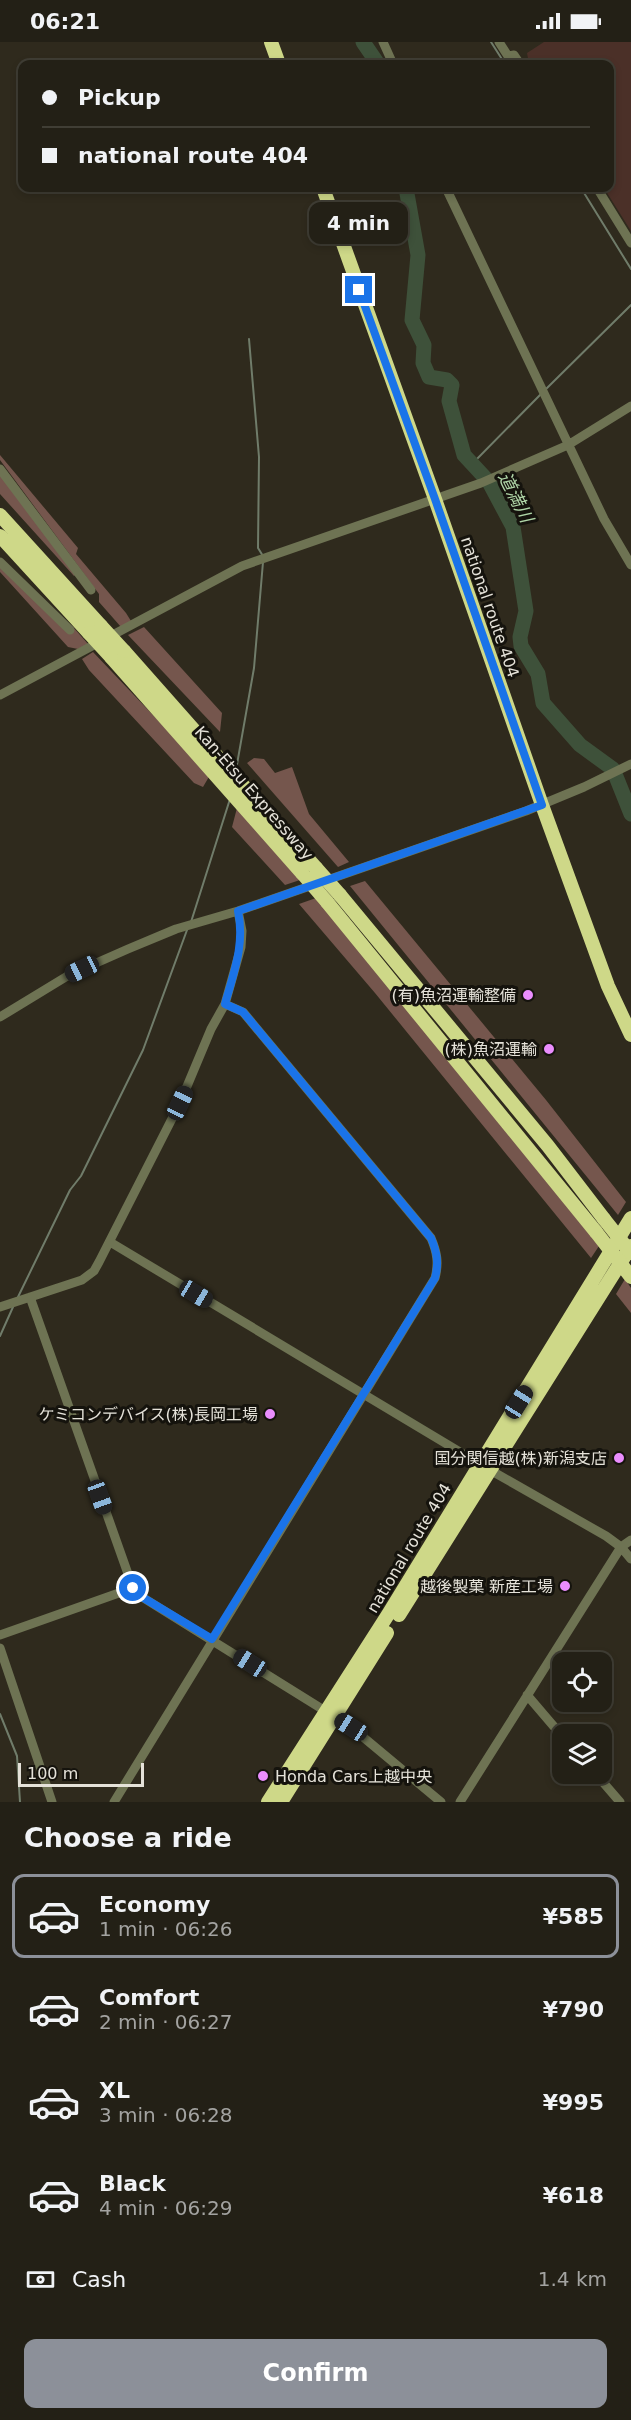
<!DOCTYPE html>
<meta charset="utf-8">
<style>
body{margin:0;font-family:"DejaVu Sans","Noto Sans JP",sans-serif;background:#2b281f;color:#f1f3f6;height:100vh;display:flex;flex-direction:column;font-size:22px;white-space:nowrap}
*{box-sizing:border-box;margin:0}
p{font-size:20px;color:#a3a3a1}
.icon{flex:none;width:33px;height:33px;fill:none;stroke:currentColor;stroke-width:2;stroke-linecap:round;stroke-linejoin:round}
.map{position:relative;height:1760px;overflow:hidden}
.sheet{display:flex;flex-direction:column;background:#232016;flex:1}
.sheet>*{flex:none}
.guide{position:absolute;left:18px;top:18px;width:596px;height:132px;border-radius:12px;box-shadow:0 3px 9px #0003,0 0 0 2px #403e35;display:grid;align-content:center;height:132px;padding:0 24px;background:#232016}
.tools{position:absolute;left:552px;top:1610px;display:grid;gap:12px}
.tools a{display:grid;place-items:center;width:60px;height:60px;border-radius:12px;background:#232016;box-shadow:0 3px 9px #0003,0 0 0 2px #403e35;font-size:30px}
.scale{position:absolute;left:18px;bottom:15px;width:126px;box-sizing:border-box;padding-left:6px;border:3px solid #e5e2d9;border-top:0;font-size:16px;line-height:21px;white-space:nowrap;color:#e5e2d9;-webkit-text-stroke:4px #15130d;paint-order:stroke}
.end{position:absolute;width:27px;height:27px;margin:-14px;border:8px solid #1a73e8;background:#fff;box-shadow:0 0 0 3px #fff}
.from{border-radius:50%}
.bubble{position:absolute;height:42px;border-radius:12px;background:#232016;box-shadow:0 3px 9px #0003,0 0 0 2px #403e35;font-size:20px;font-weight:600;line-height:42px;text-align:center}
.car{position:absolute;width:18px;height:36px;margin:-18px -9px;border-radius:8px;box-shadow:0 0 4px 2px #0007;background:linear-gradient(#222 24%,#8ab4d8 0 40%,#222 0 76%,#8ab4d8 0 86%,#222 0)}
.guide b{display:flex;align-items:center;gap:21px;height:57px;font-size:22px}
.guide b+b{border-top:2px solid #403e35}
.guide i{width:15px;height:15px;background:#f1f3f6}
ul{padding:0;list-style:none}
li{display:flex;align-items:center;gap:18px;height:84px;margin:0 12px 9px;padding:0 12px;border:3px solid transparent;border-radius:12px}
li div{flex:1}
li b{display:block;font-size:22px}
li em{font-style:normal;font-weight:600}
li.current{border-color:#8c9099}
li>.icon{width:54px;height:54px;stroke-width:1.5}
h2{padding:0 24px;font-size:27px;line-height:72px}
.pay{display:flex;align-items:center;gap:15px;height:66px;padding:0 24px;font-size:22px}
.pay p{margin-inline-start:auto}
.button{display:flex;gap:12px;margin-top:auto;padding:12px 24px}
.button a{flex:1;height:69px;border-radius:12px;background:#8c9099;color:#fff;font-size:24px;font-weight:600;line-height:69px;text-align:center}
.status{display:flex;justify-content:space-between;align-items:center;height:42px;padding:0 30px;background:#232016;direction:ltr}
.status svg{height:16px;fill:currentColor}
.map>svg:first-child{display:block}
</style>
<div class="status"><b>06:21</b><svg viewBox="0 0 49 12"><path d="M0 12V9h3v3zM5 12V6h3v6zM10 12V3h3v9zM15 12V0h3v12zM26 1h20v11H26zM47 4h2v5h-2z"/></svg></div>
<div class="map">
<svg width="631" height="1760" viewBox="0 0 631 1760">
<rect width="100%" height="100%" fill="#2f2a1d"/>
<!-- green -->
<path fill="#4b3028" d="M 544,0 L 631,0 L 631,189 L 604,146 L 609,146 L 609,22 L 529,22 L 527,11 Z"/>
<!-- forest -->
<path fill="#75564d" d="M 0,413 L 78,506 L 76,512 L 126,571 L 131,579 L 121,585 L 99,560 L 99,552 L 0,418 Z
M 0,432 L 75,533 L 74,534 L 0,452 Z
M 0,524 L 65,582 L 73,585 L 88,602 L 78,607 L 68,605 L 0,530 Z
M 144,585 L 222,671 L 220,690 L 128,593 Z
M 93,610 L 210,733 L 203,745 L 194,741 L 89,628 L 82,617 Z
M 254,716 L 264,717 L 275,731 L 292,725 L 309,772 L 349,820 L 338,825 L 247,721 Z
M 237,766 L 300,838 L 285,843 L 232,785 Z
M 365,839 L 546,1058 L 626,1160 L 618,1173 L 350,844 Z
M 316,856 L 599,1204 L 591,1216 L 375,951 L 299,862 Z
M 625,1237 L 631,1246 L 631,1271 L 616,1252 Z"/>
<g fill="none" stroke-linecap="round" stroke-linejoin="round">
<!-- stream -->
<path stroke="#707c6a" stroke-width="2" d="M 491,0 L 505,22
M 581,146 L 631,227
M 249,297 L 259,415 L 258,506 L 263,514
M 545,348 L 631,263
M 472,422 L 541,352
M 236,728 L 254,626 L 263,520
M 191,880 L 230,757
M 18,1255 L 70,1148 L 81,1134 L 143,1008 L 187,888
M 0,1294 L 13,1265
M 0,1672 L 17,1714 L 20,1760"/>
<!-- river -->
<path stroke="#3e513a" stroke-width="15" d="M 363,0 L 378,22
M 406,146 L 418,213 L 412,278 L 424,303 L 423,321 L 429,335 L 447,338 L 452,343 L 449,359 L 464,413 L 489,440 L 513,485 L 526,569 L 520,595 L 521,604 L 538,632 L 543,661 L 580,703 L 613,727 L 631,772"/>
<!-- minor -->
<path stroke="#6e7353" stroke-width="9" d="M 383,0 L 393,22
M 499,0 L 508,14 L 514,13 L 520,22
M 446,146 L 604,477 L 631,523
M 597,146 L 631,201
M 0,427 L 91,548
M 0,520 L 70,588
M 0,653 L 242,524 L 481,441 L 568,403 L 631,364
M 0,975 L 69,933 L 128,907 L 176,887 L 238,869 L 526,769 L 584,745 L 631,722
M 110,1200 L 490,1428 L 606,1494 L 621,1505 L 631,1517
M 30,1255 L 133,1546 L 142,1555 L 351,1685 L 441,1760
M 0,1265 L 82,1238 L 94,1229 L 99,1220 L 180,1061 L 211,987 L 225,962 L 241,905 L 242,889 L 238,869
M 0,1593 L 133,1546
M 0,1606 L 52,1760
M 527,1653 L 562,1694
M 595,1731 L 620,1760
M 114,1760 L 435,1236 C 439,1221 437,1210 431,1196 L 243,970 L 225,962
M 460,1760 L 621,1505 L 631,1498"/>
<!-- highway -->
<path stroke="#ced888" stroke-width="14" d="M 271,0 L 279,22
M 323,146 L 435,457 L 542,763 L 608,944 L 631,993
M 0,473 L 101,584
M 0,494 L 89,591
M 124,609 L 316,826
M 111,615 L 302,831
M 340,853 L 548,1104 L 604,1177
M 327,860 L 596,1190
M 399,1573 L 631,1204
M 268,1760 L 389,1571 L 631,1176
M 281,1760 L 387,1591"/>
<!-- highway-bridge -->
<path stroke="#ced888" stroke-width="14" d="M 101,584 L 124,609
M 89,591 L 111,615
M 316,826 L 340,853
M 302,831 L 327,860
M 604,1177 L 631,1211
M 596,1190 L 631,1235"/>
</g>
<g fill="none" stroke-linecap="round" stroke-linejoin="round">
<!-- route -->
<path stroke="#1a73e8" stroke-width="8" d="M 133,1546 L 142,1555 L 212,1597 L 435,1236 C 439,1221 437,1210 431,1196 L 243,970 L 225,962 C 234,930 245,902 238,869 L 542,763 L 435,457 L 359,248"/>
</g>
<!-- markers -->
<g fill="#ea8dfd" stroke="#15130d" stroke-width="2">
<circle cx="528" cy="953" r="6"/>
<circle cx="549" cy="1007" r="6"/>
<circle cx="270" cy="1372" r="6"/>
<circle cx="619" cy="1416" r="6"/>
<circle cx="565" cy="1544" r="6"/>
<circle cx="263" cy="1734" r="6"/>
</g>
<g text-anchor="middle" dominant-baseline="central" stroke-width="6" stroke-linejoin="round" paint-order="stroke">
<!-- street labels -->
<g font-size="16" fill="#e5e2d9" stroke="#15130d">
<text transform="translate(490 565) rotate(71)">national route 404</text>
<text transform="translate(254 751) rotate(49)">Kan-Etsu Expressway</text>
<text transform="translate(409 1506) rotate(-59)">national route 404</text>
</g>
<!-- poi labels -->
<g font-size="16" fill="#e5e2d9" stroke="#15130d" text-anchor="end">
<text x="516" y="953">(有)魚沼運輸整備</text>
<text x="537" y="1007">(株)魚沼運輸</text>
<text x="258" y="1372">ケミコンデバイス(株)長岡工場</text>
<text x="607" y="1416">国分関信越(株)新潟支店</text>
<text x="553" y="1544">越後製菓 新産工場</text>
<text x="275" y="1734" text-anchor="start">Honda Cars上越中央</text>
</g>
<!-- water labels -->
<g font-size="18" font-style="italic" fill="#afd5a7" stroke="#15130d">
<text transform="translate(516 455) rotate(63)">道満川</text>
</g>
</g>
</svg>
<div class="tools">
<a><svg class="icon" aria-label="locate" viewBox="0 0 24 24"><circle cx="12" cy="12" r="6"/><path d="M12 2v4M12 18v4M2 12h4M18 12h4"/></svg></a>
<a><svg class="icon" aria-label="layers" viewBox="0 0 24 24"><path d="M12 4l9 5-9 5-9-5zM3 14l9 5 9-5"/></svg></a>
</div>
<div class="scale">100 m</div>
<i class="end from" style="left:133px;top:1546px"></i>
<i class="end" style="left:359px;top:248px"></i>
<div class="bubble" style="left:309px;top:160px;width:99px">4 min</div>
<i class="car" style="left:82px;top:927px;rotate:245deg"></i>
<i class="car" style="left:180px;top:1061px;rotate:25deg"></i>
<i class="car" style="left:196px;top:1252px;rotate:121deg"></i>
<i class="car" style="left:519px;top:1360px;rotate:32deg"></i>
<i class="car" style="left:100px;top:1455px;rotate:160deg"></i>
<i class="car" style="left:250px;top:1621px;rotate:302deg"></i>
<i class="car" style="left:351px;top:1685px;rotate:302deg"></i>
<div class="guide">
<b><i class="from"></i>Pickup</b>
<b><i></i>national route 404</b>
</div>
</div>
<section class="sheet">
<h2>Choose a ride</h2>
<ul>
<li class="current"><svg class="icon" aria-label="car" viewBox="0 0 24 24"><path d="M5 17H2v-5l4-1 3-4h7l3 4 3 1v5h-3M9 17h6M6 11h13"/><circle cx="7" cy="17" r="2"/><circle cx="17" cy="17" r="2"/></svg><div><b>Economy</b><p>1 min · 06:26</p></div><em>¥585</em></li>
<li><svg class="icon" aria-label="car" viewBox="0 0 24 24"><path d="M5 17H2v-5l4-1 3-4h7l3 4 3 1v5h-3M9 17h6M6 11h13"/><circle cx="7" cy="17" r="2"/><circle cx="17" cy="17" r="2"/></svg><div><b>Comfort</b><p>2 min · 06:27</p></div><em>¥790</em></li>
<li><svg class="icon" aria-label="car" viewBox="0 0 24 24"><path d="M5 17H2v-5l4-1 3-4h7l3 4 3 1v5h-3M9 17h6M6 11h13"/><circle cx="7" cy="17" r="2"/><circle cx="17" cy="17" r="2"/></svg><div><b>XL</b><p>3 min · 06:28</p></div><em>¥995</em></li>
<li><svg class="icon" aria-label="car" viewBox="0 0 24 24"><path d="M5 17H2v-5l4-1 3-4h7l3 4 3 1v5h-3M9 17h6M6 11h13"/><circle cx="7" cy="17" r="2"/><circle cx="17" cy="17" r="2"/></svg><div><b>Black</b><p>4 min · 06:29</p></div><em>¥618</em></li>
</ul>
<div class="pay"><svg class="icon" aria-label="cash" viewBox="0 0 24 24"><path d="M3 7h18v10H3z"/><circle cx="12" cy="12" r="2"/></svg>Cash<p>1.4 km</p></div>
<div class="button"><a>Confirm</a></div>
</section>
